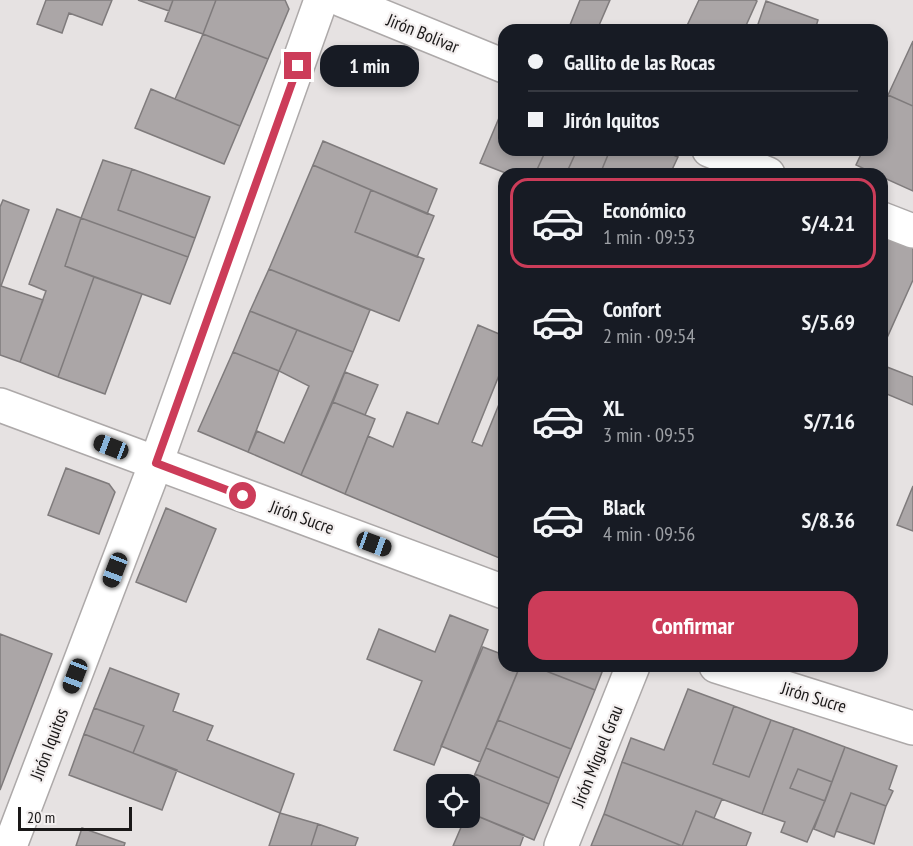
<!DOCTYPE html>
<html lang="es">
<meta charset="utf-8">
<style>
body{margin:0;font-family:"PT Sans Narrow",sans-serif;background:#20242c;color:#f1f3f6;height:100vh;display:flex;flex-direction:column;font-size:22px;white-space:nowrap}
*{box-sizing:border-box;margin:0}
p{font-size:20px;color:#9ea1a6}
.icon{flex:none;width:33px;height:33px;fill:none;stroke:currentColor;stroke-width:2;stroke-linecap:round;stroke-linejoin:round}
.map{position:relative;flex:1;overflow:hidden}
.drawer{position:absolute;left:498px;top:168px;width:390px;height:504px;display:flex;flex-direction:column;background:#171b24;border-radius:18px;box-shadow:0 3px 9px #0003}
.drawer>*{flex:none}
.top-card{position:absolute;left:498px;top:24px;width:390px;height:132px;border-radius:18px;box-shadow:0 3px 9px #0003;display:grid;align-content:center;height:132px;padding:0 30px;background:#171b24}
.tools{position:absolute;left:426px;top:774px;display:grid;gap:12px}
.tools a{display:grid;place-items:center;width:54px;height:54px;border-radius:12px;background:#171b24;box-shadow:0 3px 9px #0003;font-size:30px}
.scale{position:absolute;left:18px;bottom:15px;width:114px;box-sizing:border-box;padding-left:6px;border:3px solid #1a1818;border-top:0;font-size:16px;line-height:21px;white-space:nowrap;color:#1a1818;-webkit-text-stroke:4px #f3efef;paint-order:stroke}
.end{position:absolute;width:27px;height:27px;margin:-14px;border:8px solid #cc3c59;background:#fff;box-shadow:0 0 0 3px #fff}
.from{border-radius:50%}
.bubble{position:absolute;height:42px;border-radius:18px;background:#171b24;box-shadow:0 3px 9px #0003;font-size:20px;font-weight:600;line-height:42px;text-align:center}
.car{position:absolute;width:18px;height:36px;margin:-18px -9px;border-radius:8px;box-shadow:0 0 4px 2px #0007;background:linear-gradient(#222 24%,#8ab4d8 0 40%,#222 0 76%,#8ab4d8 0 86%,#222 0)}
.top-card b{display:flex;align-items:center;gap:21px;height:57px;font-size:22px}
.top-card b+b{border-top:2px solid #363941}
.top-card i{width:15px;height:15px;background:#f1f3f6}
ul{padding:10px 0 0;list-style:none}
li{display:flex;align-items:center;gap:18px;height:90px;margin:0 12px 9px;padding:0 18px;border:3px solid transparent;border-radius:18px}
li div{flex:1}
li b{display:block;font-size:22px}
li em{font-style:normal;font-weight:600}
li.active{border-color:#cc3c59}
li>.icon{width:54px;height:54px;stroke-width:1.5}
.button{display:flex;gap:12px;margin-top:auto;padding:12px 30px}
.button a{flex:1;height:69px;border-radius:18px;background:#cc3c59;color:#fff;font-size:24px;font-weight:600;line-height:69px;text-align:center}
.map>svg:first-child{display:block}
</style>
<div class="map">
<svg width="913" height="846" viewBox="0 0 913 846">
<rect width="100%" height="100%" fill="#e6e2e2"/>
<!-- building -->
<path fill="#aba6a7" stroke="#7f7b7c" stroke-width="1.5" d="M 46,0 L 112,0 L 102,25 L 69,13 L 62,33 L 37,24 Z
M 138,0 L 173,0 L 169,11 Z
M 173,0 L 216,0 L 203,34 L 165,21 Z
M 216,0 L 285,0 L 289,9 L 268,59 L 203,34 Z
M 580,0 L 610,0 L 597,30 L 568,30 Z
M 699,0 L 755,0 L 757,1 L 744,30 L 685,30 Z
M 766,1 L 818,20 L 815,30 L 756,30 Z
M 203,34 L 268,59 L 240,126 L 175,99 Z
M 913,41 L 913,106 L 888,95 Z
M 151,89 L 240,126 L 224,164 L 135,128 Z
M 888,95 L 913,106 L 913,191 L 882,177 L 882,174 L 875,174 L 856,165 L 863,150 L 882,150 L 882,108 Z
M 504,106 L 504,150 L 546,150 L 535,174 L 508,174 L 480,163 Z
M 323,141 L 437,189 L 427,214 L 313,165 Z
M 546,150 L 577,150 L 566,174 L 535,174 Z
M 577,150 L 610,150 L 600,174 L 566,174 Z
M 610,150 L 661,150 L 678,157 L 670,174 L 600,174 Z
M 103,160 L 132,169 L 118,210 L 195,238 L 188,257 L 81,218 Z
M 313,165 L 371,190 L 355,232 L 424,259 L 399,321 L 269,269 Z
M 132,169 L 210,197 L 195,238 L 118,210 Z
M 371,190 L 434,216 L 417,257 L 355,232 Z
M 3,200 L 29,210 L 1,286 L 43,300 L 20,362 L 0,355 L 0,207 Z
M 57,209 L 81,218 L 65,266 L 94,277 L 58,377 L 20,362 L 46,291 L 29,284 Z
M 81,218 L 188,257 L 170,304 L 65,266 Z
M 882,235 L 913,248 L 913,280 L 886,340 L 882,339 Z
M 269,269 L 370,310 L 353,352 L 250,311 Z
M 94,277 L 142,294 L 105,394 L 58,377 Z
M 250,311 L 297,330 L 279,371 L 233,352 Z
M 478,325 L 504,336 L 504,363 L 472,442 L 482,446 L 504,392 L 504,560 L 345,494 L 368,436 L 393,447 L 407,412 L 438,424 Z
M 297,330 L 353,352 L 301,475 L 248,452 L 257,431 L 284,443 L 309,386 L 279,371 Z
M 233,352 L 279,371 L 248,452 L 198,431 Z
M 887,367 L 913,377 L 913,405 L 882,392 L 882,379 Z
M 345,372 L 378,385 L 365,415 L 333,402 Z
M 333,402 L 375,419 L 345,494 L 301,475 Z
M 66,468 L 109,484 L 115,492 L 99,534 L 48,515 Z
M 913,486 L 913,531 L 897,525 Z
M 166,508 L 216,529 L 186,602 L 136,582 Z
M 450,615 L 488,630 L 434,765 L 394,750 L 422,681 L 367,659 L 379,629 L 435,652 Z
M 0,634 L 52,654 L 0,790 Z
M 483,647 L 504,655 L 504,666 L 520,666 L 480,762 L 441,746 Z
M 520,666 L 533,666 L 595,690 L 571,749 L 498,720 Z
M 533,666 L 599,666 L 604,667 L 595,690 Z
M 110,668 L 179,694 L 173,711 L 213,726 L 207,740 L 294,774 L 280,813 L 133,753 L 144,726 L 94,708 Z
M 688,689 L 734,706 L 713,764 L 749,777 L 771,720 L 794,728 L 762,814 L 622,762 L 631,738 L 664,750 Z
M 734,706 L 771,720 L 749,777 L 713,764 Z
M 94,708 L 144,726 L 133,753 L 84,734 Z
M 498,720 L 571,749 L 559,778 L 486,748 Z
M 794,728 L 845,747 L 832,782 L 798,769 L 790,788 L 825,801 L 807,842 L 781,832 L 785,822 L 762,814 Z
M 84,734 L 177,770 L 162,810 L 69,775 Z
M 845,747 L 897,766 L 889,789 L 893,791 L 886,806 L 851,793 L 834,837 L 814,829 Z
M 486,748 L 559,778 L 549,804 L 475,774 Z
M 622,762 L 722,799 L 714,818 L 696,811 L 682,846 L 604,814 Z
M 798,769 L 832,782 L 825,801 L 790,788 Z
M 475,774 L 549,804 L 534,840 L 470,813 L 470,787 Z
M 851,793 L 886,806 L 874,844 L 836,831 Z
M 696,811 L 751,833 L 746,846 L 591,846 L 604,814 L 682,846 Z
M 280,813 L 318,824 L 311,846 L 269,846 Z
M 470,813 L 524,835 L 520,846 L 453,846 L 465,818 L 470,818 Z
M 318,824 L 358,838 L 355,846 L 311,846 Z
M 82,828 L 125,843 L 124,846 L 76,846 Z"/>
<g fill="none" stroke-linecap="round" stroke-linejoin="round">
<!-- minor casing -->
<g stroke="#ada9a9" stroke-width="36">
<path id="minor" d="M 342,0 L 504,66
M 709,150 L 768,174
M 882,219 L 913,231
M 10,846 L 156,463 L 321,0
M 561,846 L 633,666"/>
</g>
<!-- tertiary casing -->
<g stroke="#ada9a9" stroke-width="36">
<path id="tertiary" d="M 0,405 L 504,592
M 716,666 L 913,728"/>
</g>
<!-- minor -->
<use href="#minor" stroke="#fff" stroke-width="33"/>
<!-- tertiary -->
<use href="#tertiary" stroke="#fff" stroke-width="33"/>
</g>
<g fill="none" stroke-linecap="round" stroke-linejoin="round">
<!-- route -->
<path stroke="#cc3c59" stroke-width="8" d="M 243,496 L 156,463 L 298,66"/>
</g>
<g text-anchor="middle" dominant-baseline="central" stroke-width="4.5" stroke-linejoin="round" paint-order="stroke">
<!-- street labels -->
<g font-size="18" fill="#1a1818" stroke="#f3efef">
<text transform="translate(423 33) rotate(22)">Jirón Bolívar</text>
<text transform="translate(302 517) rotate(20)">Jirón Sucre</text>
<text transform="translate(814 697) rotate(17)">Jirón Sucre</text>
<text transform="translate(49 744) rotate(-69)">Jirón Iquitos</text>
<text transform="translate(597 756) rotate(-68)">Jirón Miguel Grau</text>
</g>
</g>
</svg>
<div class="tools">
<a><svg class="icon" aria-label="locate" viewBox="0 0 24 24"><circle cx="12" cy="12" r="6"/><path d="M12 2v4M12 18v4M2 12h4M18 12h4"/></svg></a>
</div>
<div class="scale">20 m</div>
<i class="end from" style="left:243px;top:496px"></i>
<i class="end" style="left:298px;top:66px"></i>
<div class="bubble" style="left:320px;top:45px;width:99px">1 min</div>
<i class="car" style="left:111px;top:447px;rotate:291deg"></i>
<i class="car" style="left:374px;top:544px;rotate:110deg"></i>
<i class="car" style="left:115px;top:570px;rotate:201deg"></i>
<i class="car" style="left:75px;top:676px;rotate:201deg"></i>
<div class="top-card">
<b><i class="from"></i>Gallito de las Rocas</b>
<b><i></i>Jirón Iquitos</b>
</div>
<section class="drawer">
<ul>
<li class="active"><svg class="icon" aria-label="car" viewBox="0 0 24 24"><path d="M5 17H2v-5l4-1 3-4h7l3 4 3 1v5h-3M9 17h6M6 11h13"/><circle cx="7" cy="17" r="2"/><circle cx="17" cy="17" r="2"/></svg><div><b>Económico</b><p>1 min · 09:53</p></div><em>S/4.21</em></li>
<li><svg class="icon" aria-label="car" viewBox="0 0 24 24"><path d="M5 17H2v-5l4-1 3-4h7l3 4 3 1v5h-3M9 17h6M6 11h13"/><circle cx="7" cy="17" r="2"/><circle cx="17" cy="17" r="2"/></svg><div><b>Confort</b><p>2 min · 09:54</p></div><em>S/5.69</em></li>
<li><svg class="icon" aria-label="car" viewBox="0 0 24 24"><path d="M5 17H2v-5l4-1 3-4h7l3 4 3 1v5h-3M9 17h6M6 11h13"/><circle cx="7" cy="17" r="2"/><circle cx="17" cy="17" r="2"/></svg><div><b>XL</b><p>3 min · 09:55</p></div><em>S/7.16</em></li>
<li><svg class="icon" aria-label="car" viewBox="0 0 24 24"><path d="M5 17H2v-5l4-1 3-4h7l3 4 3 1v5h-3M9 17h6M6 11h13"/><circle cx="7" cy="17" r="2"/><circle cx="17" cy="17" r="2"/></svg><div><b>Black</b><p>4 min · 09:56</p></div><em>S/8.36</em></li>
</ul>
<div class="button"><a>Confirmar</a></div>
</section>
</div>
